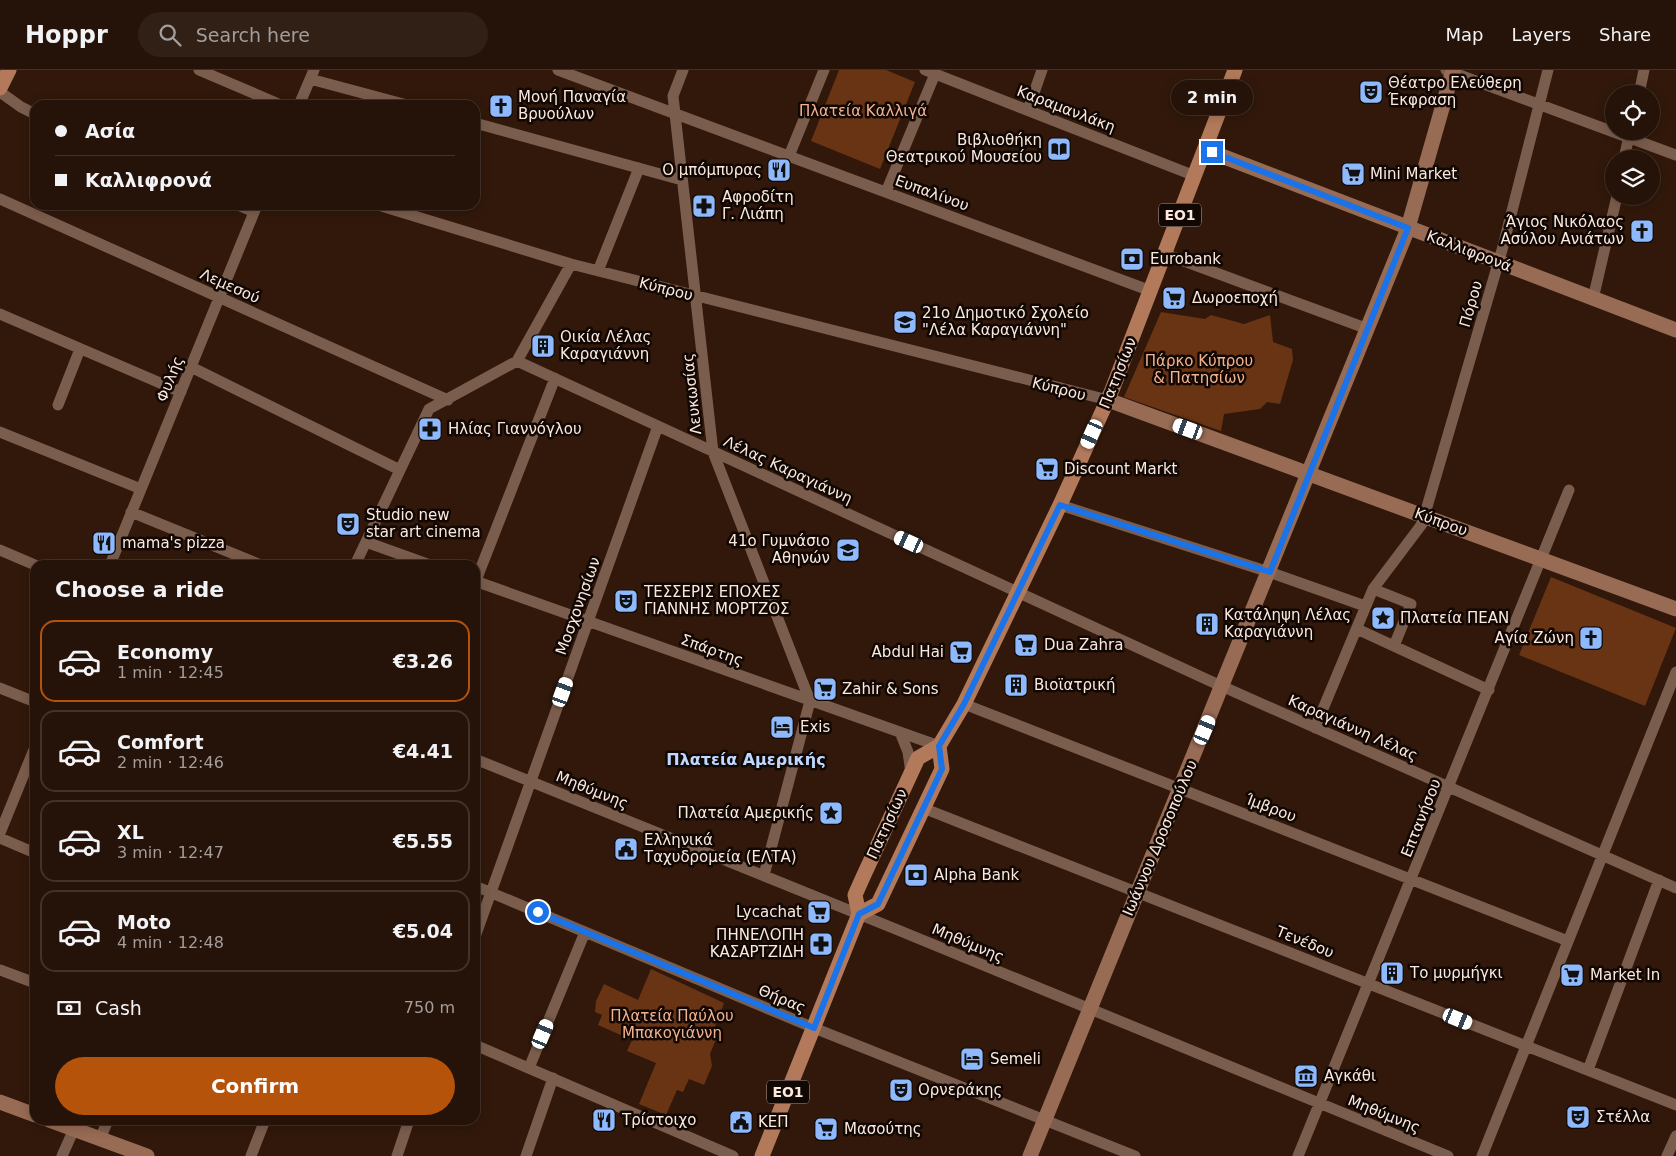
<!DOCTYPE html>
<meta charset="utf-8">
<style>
body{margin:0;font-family:"DejaVu Sans",sans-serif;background:#312016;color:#f1f3f6;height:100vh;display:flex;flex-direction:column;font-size:19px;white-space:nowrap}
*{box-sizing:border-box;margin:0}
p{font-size:16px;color:#a39e9c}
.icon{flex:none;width:28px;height:28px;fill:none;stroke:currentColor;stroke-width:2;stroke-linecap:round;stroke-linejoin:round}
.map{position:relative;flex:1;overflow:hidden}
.details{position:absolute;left:30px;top:490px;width:450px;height:565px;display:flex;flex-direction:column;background:#251208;border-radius:15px;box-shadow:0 2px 12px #0003,0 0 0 1px #423229}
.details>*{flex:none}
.guide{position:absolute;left:30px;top:30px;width:450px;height:110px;border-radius:15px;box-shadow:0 2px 12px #0003,0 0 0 1px #423229;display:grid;align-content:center;height:110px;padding:0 25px;background:#251208}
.fabs{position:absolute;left:1605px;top:15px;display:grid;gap:10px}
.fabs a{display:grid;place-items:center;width:55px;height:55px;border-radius:50%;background:#251208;box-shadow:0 2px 12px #0003,0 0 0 1px #423229;font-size:25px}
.end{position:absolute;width:22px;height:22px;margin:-11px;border:6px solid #1a73e8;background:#fff;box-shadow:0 0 0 2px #fff}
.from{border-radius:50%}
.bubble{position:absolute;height:35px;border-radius:18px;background:#251208;box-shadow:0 2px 12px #0003,0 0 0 1px #423229;font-size:16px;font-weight:600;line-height:35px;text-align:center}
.car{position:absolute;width:15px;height:30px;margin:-15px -8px;border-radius:6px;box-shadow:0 0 4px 1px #0007;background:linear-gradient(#fff 24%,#345 0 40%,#fff 0 76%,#345 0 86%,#fff 0)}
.guide b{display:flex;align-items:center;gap:18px;height:48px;font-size:19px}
.guide b+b{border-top:1px solid #423229}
.guide i{width:12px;height:12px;background:#f1f3f6}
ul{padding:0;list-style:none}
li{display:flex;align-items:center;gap:15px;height:82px;margin:0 10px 8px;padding:0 15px;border:2px solid #423229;border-radius:15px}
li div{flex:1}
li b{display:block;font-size:19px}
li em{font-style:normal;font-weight:600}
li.current{border-color:#b45309}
li>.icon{width:45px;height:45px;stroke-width:1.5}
h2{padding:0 25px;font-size:22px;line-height:60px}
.pay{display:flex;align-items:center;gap:12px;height:55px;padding:0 25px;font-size:19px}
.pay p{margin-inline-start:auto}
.cta{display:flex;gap:10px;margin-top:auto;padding:10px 25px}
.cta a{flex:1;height:58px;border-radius:30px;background:#b45309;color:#fff;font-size:20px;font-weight:600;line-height:58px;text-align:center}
header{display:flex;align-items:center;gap:30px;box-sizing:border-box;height:70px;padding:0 25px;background:#251208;border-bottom:1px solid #423229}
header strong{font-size:24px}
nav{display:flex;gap:28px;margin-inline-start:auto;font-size:18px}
.search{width:350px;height:45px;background:#312016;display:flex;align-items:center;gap:12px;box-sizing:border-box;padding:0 18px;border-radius:28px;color:#a39e9c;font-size:19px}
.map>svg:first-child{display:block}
</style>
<header>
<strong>Hoppr</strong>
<div class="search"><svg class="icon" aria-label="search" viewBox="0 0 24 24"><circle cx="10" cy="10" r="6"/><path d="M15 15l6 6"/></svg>Search here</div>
<nav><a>Map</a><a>Layers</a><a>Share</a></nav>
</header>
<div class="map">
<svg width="1676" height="1086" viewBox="0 0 1676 1086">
<rect width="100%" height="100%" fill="#31180a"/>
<!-- green -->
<path fill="#693414" d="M 839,0 L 886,0 L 915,12 L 880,99 L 811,71 Z
M 1161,242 L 1205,249 L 1211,245 L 1244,254 L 1270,245 L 1273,272 L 1292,279 L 1293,290 L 1280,334 L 1267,332 L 1260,339 L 1224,344 L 1221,361 L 1124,327 Z
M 1551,507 L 1676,558 L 1645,636 L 1519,585 Z
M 651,899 L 724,933 L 712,965 L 717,967 L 710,984 L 712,996 L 704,1015 L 689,1009 L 683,1022 L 677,1020 L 666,1045 L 639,1034 L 656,993 L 627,981 L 632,970 L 598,955 L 602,945 L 595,942 L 596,931 L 604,914 L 638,930 Z"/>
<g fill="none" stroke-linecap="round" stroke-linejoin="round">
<!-- street -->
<path stroke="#7b5d4d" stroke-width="11" d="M 199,0 L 281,35
M 558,0 L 1151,221
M 683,0 L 673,26 L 713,382 L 810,631
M 925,0 L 1195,106
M 1446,0 L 1676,85
M 310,9 L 407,35
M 0,22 L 21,37 L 35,44
M 1639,24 L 1644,0
M 299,35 L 314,0
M 1028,40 L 1042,0
M 475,53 L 682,110
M 789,86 L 824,0
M 1624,89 L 1630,61
M 886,122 L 935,4
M 0,129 L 448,330
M 238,135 L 254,142
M 378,135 L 571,194 L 1108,330
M 1165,184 L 1368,259
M 598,201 L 639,98
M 1593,229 L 1617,126
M 0,244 L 181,322
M 517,291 L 1208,610 L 1676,818
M 191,297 L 400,400
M 58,335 L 80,279
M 0,362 L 141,419
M 1060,435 L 1269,502 L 1365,536
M 131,442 L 261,495
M 366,472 L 430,495
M 0,480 L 35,495
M 110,495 L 257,135
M 355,495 L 429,339 L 517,291 L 571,194
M 475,511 L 939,676
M 475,513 L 555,308
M 1373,519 L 1411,534 L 1394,576
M 1357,559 L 1489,620
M 0,618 L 35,632
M 964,634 L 1568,871
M 1315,658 L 1373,519 L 1422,454 L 1502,180 L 1548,0
M 900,662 L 908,682 L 911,703
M 475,689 L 893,858 L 1448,1086
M 923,738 L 1676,1035
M 0,763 L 35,677
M 0,768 L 35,783
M 764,805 L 810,631
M 475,816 L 814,958 L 1135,1086
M 475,867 L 658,356
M 0,900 L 35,913
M 475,975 L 733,1086
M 529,998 L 585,862
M 1588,1000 L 1659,810
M 100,1069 L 108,1050
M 62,1086 L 74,1059
M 251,1086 L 265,1050
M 397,1086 L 409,1050
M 526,1086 L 553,1008
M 1298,1086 L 1569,420
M 1482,1086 L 1676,602
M 1667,1086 L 1676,1066"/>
<!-- secondary -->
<path stroke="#976b54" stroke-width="15" d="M 1206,80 L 1676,260
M 1108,330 L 1676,539
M 0,1032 L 35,1045
M 49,1050 L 147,1086
M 1030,1086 L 1407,161 L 1453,0"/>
<!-- primary -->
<path stroke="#b27a5b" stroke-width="15" d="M 0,18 L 9,0
M 859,844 L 878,834 L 942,699 L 939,676
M 762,1086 L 859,844 L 855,825 L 863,807 L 918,688 L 939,676 L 964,634 L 1060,435 L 1112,320 L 1235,0"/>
</g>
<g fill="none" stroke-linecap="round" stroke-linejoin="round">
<!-- route -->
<path stroke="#1a73e8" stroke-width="6" d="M 538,842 L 814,958 L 859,844 L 878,834 L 942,699 L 939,676 L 964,634 L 1060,435 L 1270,502 L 1408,158 L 1212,82"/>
</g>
<!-- icons -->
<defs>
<g id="theatre-square" transform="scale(1.25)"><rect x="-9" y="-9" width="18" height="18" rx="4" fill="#8eb9fc" stroke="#110703"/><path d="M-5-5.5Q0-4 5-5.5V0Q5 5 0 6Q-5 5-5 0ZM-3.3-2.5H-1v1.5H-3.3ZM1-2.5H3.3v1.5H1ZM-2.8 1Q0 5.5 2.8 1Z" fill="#111"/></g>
<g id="church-square" transform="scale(1.25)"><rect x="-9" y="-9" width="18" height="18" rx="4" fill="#8eb9fc" stroke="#110703"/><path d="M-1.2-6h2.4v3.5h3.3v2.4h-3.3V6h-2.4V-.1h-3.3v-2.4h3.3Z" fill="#111"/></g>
<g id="library-square" transform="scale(1.25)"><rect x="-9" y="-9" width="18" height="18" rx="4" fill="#8eb9fc" stroke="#110703"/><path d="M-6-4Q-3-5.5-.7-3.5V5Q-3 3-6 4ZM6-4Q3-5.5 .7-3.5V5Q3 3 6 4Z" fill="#111"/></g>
<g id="restaurant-square" transform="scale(1.25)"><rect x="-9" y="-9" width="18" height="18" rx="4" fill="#8eb9fc" stroke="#110703"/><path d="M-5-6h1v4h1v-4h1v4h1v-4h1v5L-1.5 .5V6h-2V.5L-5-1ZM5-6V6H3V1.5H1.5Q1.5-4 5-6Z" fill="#111"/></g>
<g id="supermarket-square" transform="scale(1.25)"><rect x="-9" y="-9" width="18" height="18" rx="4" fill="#8eb9fc" stroke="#110703"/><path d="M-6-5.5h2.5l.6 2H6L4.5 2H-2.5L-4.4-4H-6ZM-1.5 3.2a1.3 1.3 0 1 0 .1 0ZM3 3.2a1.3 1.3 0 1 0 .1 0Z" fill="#111"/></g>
<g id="pharmacy-square" transform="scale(1.25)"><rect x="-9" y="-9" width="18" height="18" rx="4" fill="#8eb9fc" stroke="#110703"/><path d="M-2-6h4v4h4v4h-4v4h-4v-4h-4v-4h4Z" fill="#111"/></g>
<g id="bank-square" transform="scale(1.25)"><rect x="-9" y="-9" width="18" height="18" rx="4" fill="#8eb9fc" stroke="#110703"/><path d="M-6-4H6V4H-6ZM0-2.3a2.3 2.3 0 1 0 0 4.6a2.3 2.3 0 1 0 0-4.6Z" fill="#111"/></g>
<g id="school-square" transform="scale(1.25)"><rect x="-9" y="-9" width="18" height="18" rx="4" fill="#8eb9fc" stroke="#110703"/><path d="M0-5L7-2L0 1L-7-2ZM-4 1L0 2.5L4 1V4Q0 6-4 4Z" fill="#111"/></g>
<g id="building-square" transform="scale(1.25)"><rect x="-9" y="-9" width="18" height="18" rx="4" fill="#8eb9fc" stroke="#110703"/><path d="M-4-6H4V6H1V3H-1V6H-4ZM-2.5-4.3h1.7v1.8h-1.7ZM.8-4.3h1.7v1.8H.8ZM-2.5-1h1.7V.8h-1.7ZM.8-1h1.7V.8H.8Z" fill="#111"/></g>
<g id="sight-square" transform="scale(1.25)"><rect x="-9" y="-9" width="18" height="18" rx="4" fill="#8eb9fc" stroke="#110703"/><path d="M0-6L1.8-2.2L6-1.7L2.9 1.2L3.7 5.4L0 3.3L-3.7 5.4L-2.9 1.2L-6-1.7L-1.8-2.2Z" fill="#111"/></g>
<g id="hotel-square" transform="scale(1.25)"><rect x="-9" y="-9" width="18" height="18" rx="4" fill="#8eb9fc" stroke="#110703"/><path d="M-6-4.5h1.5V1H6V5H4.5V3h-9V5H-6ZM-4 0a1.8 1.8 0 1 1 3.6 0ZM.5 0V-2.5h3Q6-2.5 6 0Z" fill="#111"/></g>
<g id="civic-square" transform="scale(1.25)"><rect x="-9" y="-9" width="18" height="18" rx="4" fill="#8eb9fc" stroke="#110703"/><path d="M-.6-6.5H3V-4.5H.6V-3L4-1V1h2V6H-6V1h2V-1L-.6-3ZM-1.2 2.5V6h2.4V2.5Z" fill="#111"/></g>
<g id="museum-square" transform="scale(1.25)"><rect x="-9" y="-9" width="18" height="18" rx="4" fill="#8eb9fc" stroke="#110703"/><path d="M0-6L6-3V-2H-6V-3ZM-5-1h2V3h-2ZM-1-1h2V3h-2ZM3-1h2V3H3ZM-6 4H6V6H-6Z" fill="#111"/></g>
</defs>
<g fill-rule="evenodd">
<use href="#theatre-square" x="1371" y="22"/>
<use href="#church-square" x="501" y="36"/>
<use href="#library-square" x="1059" y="79"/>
<use href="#restaurant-square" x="779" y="100"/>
<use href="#supermarket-square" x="1353" y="104"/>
<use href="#pharmacy-square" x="704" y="136"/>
<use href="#church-square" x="1642" y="161"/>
<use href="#bank-square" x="1132" y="189"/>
<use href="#supermarket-square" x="1174" y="228"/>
<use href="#school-square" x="905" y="252"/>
<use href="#building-square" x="543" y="276"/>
<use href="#pharmacy-square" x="430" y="359"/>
<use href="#supermarket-square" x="1047" y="399"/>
<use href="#theatre-square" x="348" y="454"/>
<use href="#restaurant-square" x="104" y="473"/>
<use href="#school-square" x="848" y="480"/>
<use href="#theatre-square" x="626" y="531"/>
<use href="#sight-square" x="1383" y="548"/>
<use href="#building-square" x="1207" y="554"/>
<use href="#church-square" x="1591" y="568"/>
<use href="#supermarket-square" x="1026" y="575"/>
<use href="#supermarket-square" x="961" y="582"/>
<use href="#building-square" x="1016" y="615"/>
<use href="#supermarket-square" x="825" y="619"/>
<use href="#hotel-square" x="782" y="657"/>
<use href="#sight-square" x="831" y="743"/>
<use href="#civic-square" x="626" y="779"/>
<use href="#bank-square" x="916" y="805"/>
<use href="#supermarket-square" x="819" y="842"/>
<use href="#pharmacy-square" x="821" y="874"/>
<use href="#building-square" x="1392" y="903"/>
<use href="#supermarket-square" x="1572" y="905"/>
<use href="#hotel-square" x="972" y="989"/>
<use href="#museum-square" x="1306" y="1006"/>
<use href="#theatre-square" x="901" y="1020"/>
<use href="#theatre-square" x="1578" y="1047"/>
<use href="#restaurant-square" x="604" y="1050"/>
<use href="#civic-square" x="741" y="1052"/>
<use href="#supermarket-square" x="826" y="1059"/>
</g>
<g text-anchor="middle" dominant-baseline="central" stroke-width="5" stroke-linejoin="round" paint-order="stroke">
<!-- shield labels -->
<g fill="#110703" stroke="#b5a59e" stroke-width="1">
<rect x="1159" y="133.5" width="42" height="23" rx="4"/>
<rect x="767" y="1010.5" width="42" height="23" rx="4"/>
</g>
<g font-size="14" font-weight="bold" fill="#fbe9e0">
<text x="1180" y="145">ΕΟ1</text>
<text x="788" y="1022">ΕΟ1</text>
</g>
<!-- poi labels -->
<g font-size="15" fill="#fbe9e0" stroke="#110703" text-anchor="start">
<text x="1388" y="13">Θέατρο Ελεύθερη<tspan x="1388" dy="17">Έκφραση</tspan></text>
<text x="518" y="27">Μονή Παναγία<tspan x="518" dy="17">Βρυούλων</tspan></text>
<text x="1042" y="70" text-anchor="end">Βιβλιοθήκη<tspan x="1042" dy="17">Θεατρικού Μουσείου</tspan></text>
<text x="762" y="100" text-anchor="end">Ο μπόμπυρας</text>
<text x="1370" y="104">Mini Market</text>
<text x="722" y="127">Αφροδίτη<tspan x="722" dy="17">Γ. Λιάπη</tspan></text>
<text x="1624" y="152" text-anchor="end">Άγιος Νικόλαος<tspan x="1624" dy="17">Ασύλου Ανιάτων</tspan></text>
<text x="1150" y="189">Eurobank</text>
<text x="1192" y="228">Δωροεποχή</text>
<text x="922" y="243">21ο Δημοτικό Σχολείο<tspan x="922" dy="17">"Λέλα Καραγιάννη"</tspan></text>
<text x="560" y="267">Οικία Λέλας<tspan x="560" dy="17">Καραγιάννη</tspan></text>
<text x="448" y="359">Ηλίας Γιαννόγλου</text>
<text x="1064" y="399">Discount Markt</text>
<text x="366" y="445">Studio new<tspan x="366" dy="17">star art cinema</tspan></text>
<text x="830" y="471" text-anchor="end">41ο Γυμνάσιο<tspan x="830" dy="17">Αθηνών</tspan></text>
<text x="122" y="473">mama's pizza</text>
<text x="644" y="522">ΤΕΣΣΕΡΙΣ ΕΠΟΧΕΣ<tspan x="644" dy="17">ΓΙΑΝΝΗΣ ΜΟΡΤΖΟΣ</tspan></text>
<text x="1224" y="545">Κατάληψη Λέλας<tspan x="1224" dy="17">Καραγιάννη</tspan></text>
<text x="1400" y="548">Πλατεία ΠΕΑΝ</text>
<text x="1574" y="568" text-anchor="end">Αγία Ζώνη</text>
<text x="1044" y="575">Dua Zahra</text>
<text x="944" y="582" text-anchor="end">Abdul Hai</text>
<text x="1034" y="615">Βιοϊατρική</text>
<text x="842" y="619">Zahir &amp; Sons</text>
<text x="800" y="657">Exis</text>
<text x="814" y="743" text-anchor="end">Πλατεία Αμερικής</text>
<text x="644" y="770">Ελληνικά<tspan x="644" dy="17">Ταχυδρομεία (ΕΛΤΑ)</tspan></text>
<text x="934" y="805">Alpha Bank</text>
<text x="802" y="842" text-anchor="end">Lycachat</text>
<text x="804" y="865" text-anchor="end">ΠΗΝΕΛΟΠΗ<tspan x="804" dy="17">ΚΑΣΑΡΤΖΙΔΗ</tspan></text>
<text x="1410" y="903">Το μυρμήγκι</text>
<text x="1590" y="905">Market In</text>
<text x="990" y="989">Semeli</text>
<text x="1324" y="1006">Αγκάθι</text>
<text x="918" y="1020">Ορνεράκης</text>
<text x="1596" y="1047">Στέλλα</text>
<text x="622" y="1050">Τρίστοιχο</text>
<text x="758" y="1052">ΚΕΠ</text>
<text x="844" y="1059">Μασούτης</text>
</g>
<!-- street labels -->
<g font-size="15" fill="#fbe9e0" stroke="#110703">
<text transform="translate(1066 39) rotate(21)">Καραμανλάκη</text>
<text transform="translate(932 123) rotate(20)">Ευπαλίνου</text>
<text transform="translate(1469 181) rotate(21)">Καλλιφρονά</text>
<text transform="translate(230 216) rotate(24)">Λεμεσού</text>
<text transform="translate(666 219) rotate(14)">Κύπρου</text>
<text transform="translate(1471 234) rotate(-74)">Πόρου</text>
<text transform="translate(1118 303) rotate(-68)">Πατησίων</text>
<text transform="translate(170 309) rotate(-68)">Φυλής</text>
<text transform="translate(1059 319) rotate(14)">Κύπρου</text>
<text transform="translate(692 324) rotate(-96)">Λευκωσίας</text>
<text transform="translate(788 400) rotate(25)">Λέλας Καραγιάννη</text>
<text transform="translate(1441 452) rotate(20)">Κύπρου</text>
<text transform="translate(578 536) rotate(-70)">Μοσχονησίων</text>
<text transform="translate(712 580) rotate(20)">Σπάρτης</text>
<text transform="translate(1353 658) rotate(24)">Καραγιάννη Λέλας</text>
<text transform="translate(592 720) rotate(22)">Μηθύμνης</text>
<text transform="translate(1271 738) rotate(21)">Ίμβρου</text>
<text transform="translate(1421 748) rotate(-68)">Επτανήσου</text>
<text transform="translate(887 754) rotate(-65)">Πατησίων</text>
<text transform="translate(1160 768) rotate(-67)">Ιωάννου Δροσοπούλου</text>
<text transform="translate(1305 872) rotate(22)">Τενέδου</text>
<text transform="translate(968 873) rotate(23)">Μηθύμνης</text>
<text transform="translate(782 929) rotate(23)">Θήρας</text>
<text transform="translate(1384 1044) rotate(22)">Μηθύμνης</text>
</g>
<!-- park labels -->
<g font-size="15" fill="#f3b28f" stroke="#110703">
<text x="863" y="41">Πλατεία Καλλιγά</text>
<text x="1199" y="291">Πάρκο Κύπρου<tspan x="1199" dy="17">&amp; Πατησίων</tspan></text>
<text x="672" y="946">Πλατεία Παύλου<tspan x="672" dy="17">Μπακογιάννη</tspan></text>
</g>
<!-- neighbourhood labels -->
<g font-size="16" font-weight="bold" fill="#bfd8ff" stroke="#110703">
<text x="746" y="689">Πλατεία Αμερικής</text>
</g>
</g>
</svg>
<div class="fabs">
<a><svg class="icon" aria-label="locate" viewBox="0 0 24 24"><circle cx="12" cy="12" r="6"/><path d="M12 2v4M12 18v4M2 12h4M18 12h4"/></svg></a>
<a><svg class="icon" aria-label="layers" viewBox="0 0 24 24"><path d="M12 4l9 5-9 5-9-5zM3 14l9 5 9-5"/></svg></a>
</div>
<i class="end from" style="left:538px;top:842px"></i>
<i class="end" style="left:1212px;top:82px"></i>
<div class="bubble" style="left:1171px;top:10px;width:82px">2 min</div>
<i class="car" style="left:1188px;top:359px;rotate:290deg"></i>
<i class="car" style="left:1092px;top:364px;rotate:204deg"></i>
<i class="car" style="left:909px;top:472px;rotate:295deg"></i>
<i class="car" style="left:563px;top:622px;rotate:20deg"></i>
<i class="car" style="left:1205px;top:660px;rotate:23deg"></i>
<i class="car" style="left:1458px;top:949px;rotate:112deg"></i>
<i class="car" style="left:543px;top:964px;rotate:23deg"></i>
<div class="guide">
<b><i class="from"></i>Ασία</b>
<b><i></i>Καλλιφρονά</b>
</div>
<section class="details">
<h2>Choose a ride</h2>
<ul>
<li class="current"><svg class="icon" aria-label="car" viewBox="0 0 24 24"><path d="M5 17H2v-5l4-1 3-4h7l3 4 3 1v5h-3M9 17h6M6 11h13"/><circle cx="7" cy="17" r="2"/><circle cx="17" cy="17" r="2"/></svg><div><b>Economy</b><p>1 min · 12:45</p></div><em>€3.26</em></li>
<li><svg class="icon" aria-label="car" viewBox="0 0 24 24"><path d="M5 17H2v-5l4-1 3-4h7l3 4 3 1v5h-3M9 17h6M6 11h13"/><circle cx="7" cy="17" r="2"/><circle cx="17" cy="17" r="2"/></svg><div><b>Comfort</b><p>2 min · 12:46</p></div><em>€4.41</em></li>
<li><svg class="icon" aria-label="car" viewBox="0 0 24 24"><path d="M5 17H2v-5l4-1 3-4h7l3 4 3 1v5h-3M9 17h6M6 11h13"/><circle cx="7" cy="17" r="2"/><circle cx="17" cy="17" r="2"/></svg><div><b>XL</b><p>3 min · 12:47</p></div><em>€5.55</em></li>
<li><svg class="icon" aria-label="car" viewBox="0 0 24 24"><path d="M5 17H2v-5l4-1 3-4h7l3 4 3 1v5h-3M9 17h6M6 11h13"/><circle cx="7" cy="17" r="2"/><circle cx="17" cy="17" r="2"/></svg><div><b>Moto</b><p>4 min · 12:48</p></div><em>€5.04</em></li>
</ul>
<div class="pay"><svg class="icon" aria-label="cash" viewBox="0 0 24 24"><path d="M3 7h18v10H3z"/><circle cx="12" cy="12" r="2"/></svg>Cash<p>750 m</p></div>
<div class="cta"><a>Confirm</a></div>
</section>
</div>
